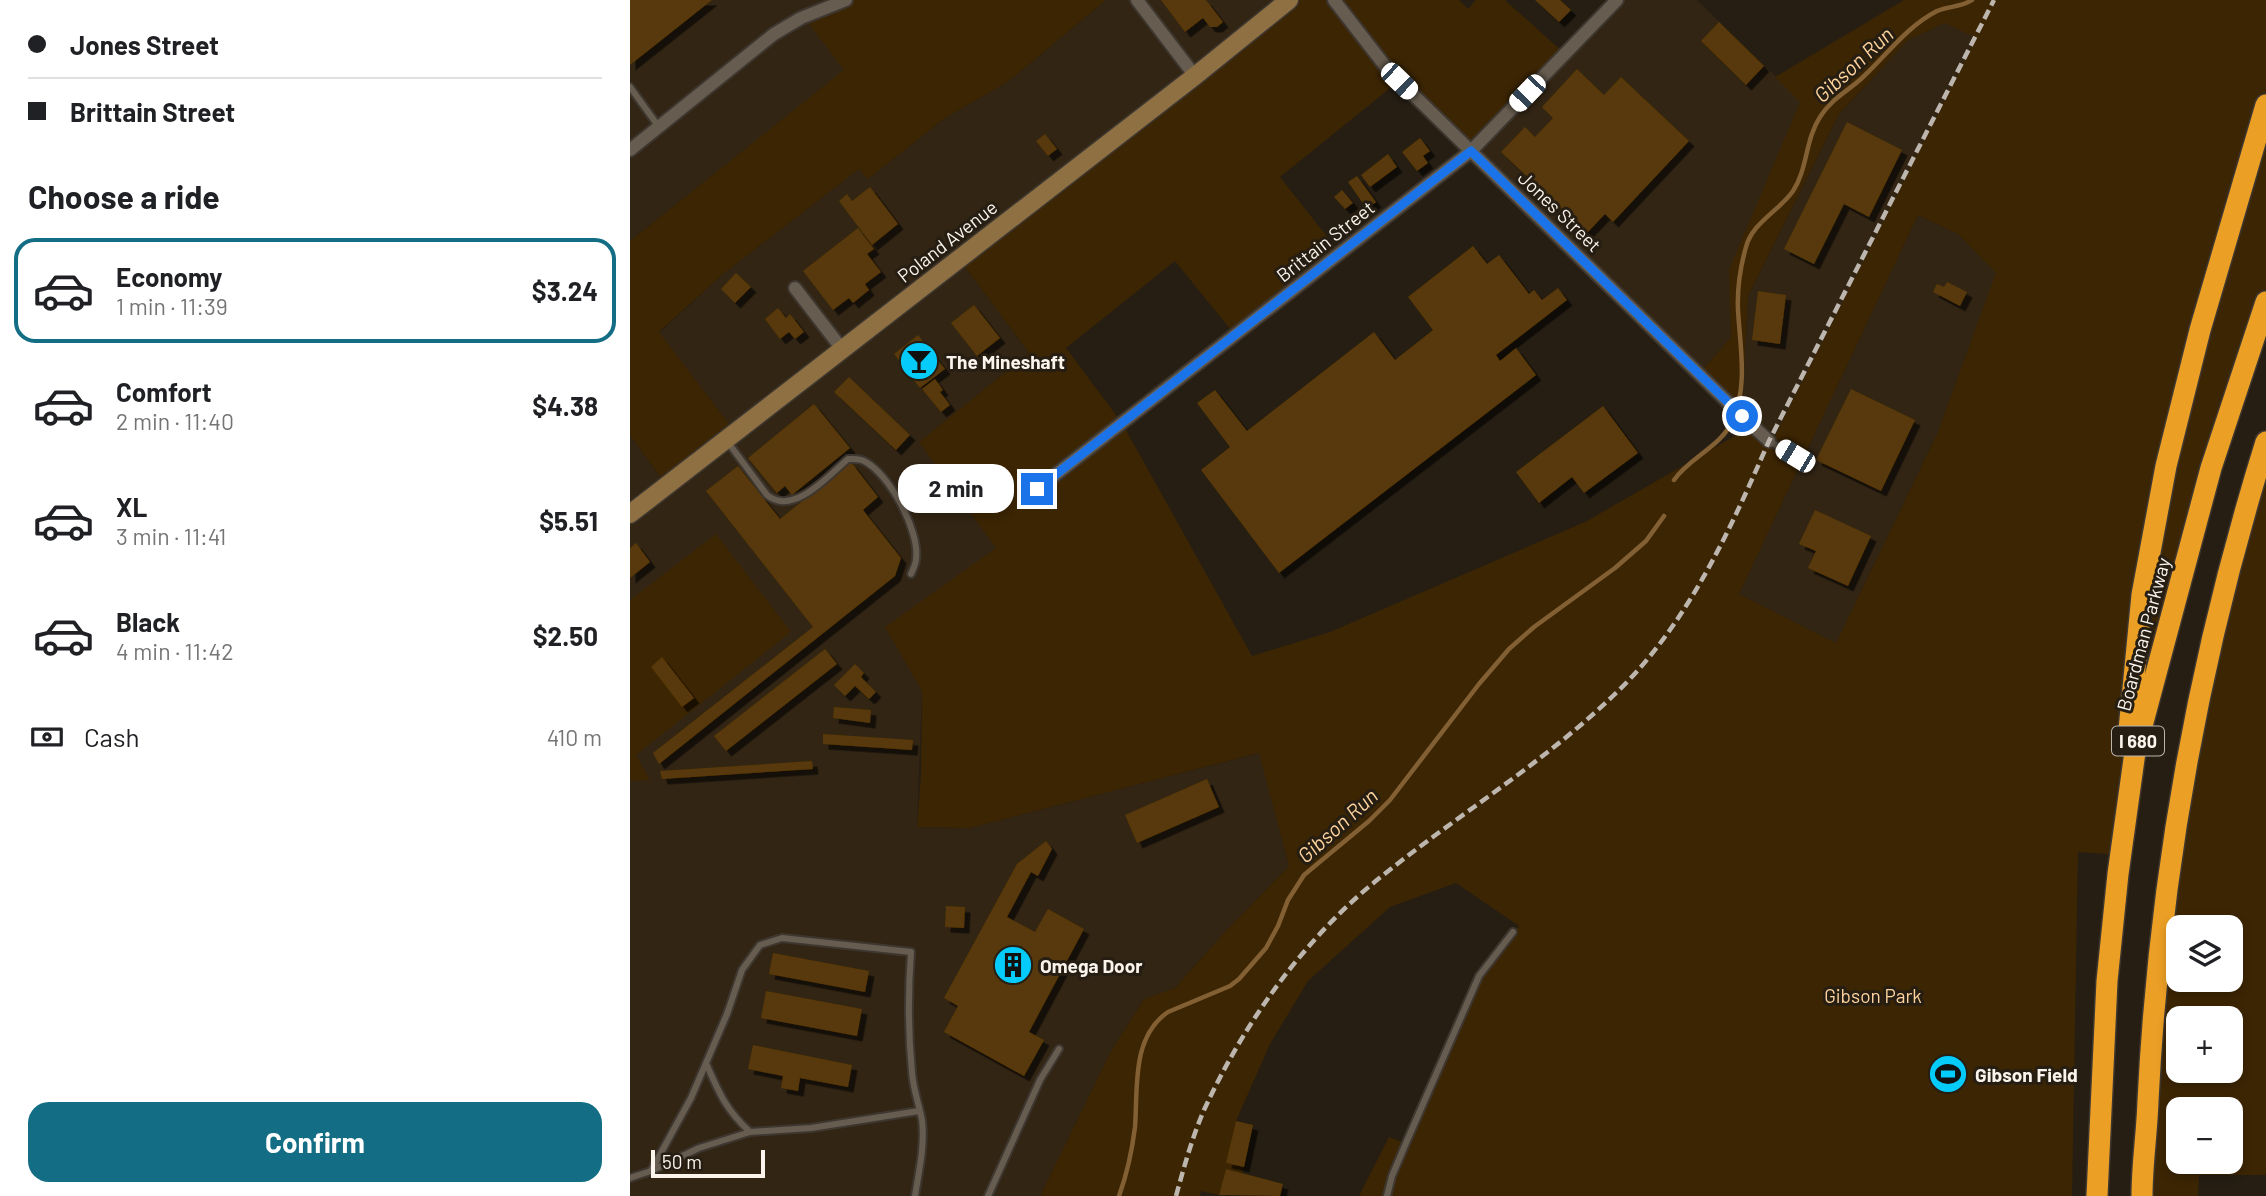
<!DOCTYPE html>
<meta charset="utf-8">
<style>
body{margin:0;font-family:Barlow,sans-serif;background:#f6f6f6;color:#202124;height:100vh;display:flex;flex-direction:column;font-size:26px;white-space:nowrap}
*{box-sizing:border-box;margin:0}
p{font-size:23px;color:#757577}
.icon{flex:none;width:38px;height:38px;fill:none;stroke:currentColor;stroke-width:2;stroke-linecap:round;stroke-linejoin:round}
.map{position:relative;flex:1;overflow:hidden}
.panel{display:flex;flex-direction:column;background:#fff;width:630px}
.panel>*{flex:none}
.banner{display:grid;align-content:center;height:154px;padding:0 28px;background:#fff}
.controls{position:absolute;left:1536px;top:915px;display:grid;gap:14px}
.controls a{display:grid;place-items:center;width:77px;height:77px;border-radius:14px;background:#fff;box-shadow:0 4px 10px #0003;font-size:35px}
.scale{position:absolute;left:21px;bottom:18px;width:114px;box-sizing:border-box;padding-left:7px;border:4px solid #faf4ed;border-top:0;font-size:19px;line-height:24px;white-space:nowrap;color:#faf4ed;-webkit-text-stroke:5px #261e13;paint-order:stroke}
.end{position:absolute;width:32px;height:32px;margin:-16px;border:9px solid #1a73e8;background:#fff;box-shadow:0 0 0 4px #fff}
.from{border-radius:50%}
.bubble{position:absolute;height:49px;border-radius:21px;background:#fff;box-shadow:0 4px 10px #0003;font-size:23px;font-weight:700;line-height:49px;text-align:center}
.car{position:absolute;width:21px;height:42px;margin:-21px -10px;border-radius:9px;box-shadow:0 0 5px 2px #0007;background:linear-gradient(#fff 24%,#345 0 40%,#fff 0 76%,#345 0 86%,#fff 0)}
.banner b{display:flex;align-items:center;gap:24px;height:66px;font-size:26px}
.banner b+b{border-top:2px solid #e0e0e0}
.banner i{width:18px;height:18px;background:#202124}
ul{padding:0;list-style:none}
li{display:flex;align-items:center;gap:21px;height:105px;margin:0 14px 10px;padding:0 14px;border:4px solid transparent;border-radius:21px}
li div{flex:1}
li b{display:block;font-size:26px}
li em{font-style:normal;font-weight:700}
li.selected{border-color:#136d84}
li>.icon{width:63px;height:63px;stroke-width:1.5}
h2{padding:0 28px;font-size:32px;line-height:84px}
.pay{display:flex;align-items:center;gap:18px;height:77px;padding:0 28px;font-size:26px}
.pay p{margin-inline-start:auto}
.cta{display:flex;gap:14px;margin-top:auto;padding:14px 28px}
.cta a{flex:1;height:80px;border-radius:21px;background:#136d84;color:#fff;font-size:28px;font-weight:700;line-height:80px;text-align:center}
main{display:flex;flex:1;min-height:0}
.map>svg:first-child{display:block}
</style>
<main>
<section class="panel">
<div class="banner">
<b><i class="from"></i>Jones Street</b>
<b><i></i>Brittain Street</b>
</div>
<h2>Choose a ride</h2>
<ul>
<li class="selected"><svg class="icon" aria-label="car" viewBox="0 0 24 24"><path d="M5 17H2v-5l4-1 3-4h7l3 4 3 1v5h-3M9 17h6M6 11h13"/><circle cx="7" cy="17" r="2"/><circle cx="17" cy="17" r="2"/></svg><div><b>Economy</b><p>1 min · 11:39</p></div><em>$3.24</em></li>
<li><svg class="icon" aria-label="car" viewBox="0 0 24 24"><path d="M5 17H2v-5l4-1 3-4h7l3 4 3 1v5h-3M9 17h6M6 11h13"/><circle cx="7" cy="17" r="2"/><circle cx="17" cy="17" r="2"/></svg><div><b>Comfort</b><p>2 min · 11:40</p></div><em>$4.38</em></li>
<li><svg class="icon" aria-label="car" viewBox="0 0 24 24"><path d="M5 17H2v-5l4-1 3-4h7l3 4 3 1v5h-3M9 17h6M6 11h13"/><circle cx="7" cy="17" r="2"/><circle cx="17" cy="17" r="2"/></svg><div><b>XL</b><p>3 min · 11:41</p></div><em>$5.51</em></li>
<li><svg class="icon" aria-label="car" viewBox="0 0 24 24"><path d="M5 17H2v-5l4-1 3-4h7l3 4 3 1v5h-3M9 17h6M6 11h13"/><circle cx="7" cy="17" r="2"/><circle cx="17" cy="17" r="2"/></svg><div><b>Black</b><p>4 min · 11:42</p></div><em>$2.50</em></li>
</ul>
<div class="pay"><svg class="icon" aria-label="cash" viewBox="0 0 24 24"><path d="M3 7h18v10H3z"/><circle cx="12" cy="12" r="2"/></svg>Cash<p>410 m</p></div>
<div class="cta"><a>Confirm</a></div>
</section>
<div class="map">
<svg width="1636" height="1196" viewBox="0 0 1636 1196">
<defs>
<filter id="shadow"><feDropShadow dx="5.5" dy="5.5" stdDeviation="0" flood-color="#0009"/></filter>
</defs>
<rect width="100%" height="100%" fill="#261e13"/>
<!-- built -->
<path fill="#322514" d="M 0,0 L 216,0 L 215,70 L 0,241 Z
M 476,0 L 659,0 L 329,259 L 399,353 L 290,442 L 367,548 L 256,627 L 292,691 L 287,827 L 340,828 L 630,753 L 659,866 L 593,934 L 545,988 L 514,999 L 481,1051 L 410,1196 L 0,1196 L 0,435 L 37,486 L 105,432 L 29,333 L 93,274 L 230,168 L 238,179 L 315,118 L 379,81 Z
M 987,0 L 1067,0 L 1171,101 L 1100,270 L 1101,337 L 1069,374 L 841,151 Z
M 1315,23 L 1346,38 L 1142,443 L 1112,416 L 1118,296 L 1209,114 L 1278,40 Z
M 1288,215 L 1328,234 L 1367,273 L 1307,434 L 1206,643 L 1109,594 Z"/>
<!-- green -->
<path fill="#3c2503" fill-rule="evenodd" d="M 216,0 L 476,0 L 379,81 L 315,118 L 238,179 L 229,169 L 93,274 L 29,332 L 105,432 L 37,486 L 0,435 L 0,241 L 214,70 L 174,17 Z
M 659,0 L 829,0 L 838,9 L 846,0 L 875,0 L 935,54 L 841,151 L 769,81 L 650,177 L 710,253 L 605,335 L 545,261 L 436,348 L 492,423 L 622,656 L 700,632 L 955,522 L 1122,426 L 1142,442 L 1346,38 L 1315,23 L 1278,40 L 1209,114 L 1118,296 L 1112,416 L 1069,374 L 1101,337 L 1099,270 L 1170,102 L 1145,77 L 1274,0 L 1636,0 L 1636,302 L 1611,372 L 1489,855 L 1448,852 L 1442,1196 L 729,1196 L 759,1137 L 775,1143 L 849,976 L 889,926 L 826,883 L 760,907 L 678,981 L 640,1044 L 606,1121 L 597,1163 L 614,1167 L 612,1173 L 596,1169 L 589,1195 L 571,1191 L 570,1196 L 410,1196 L 481,1051 L 514,999 L 545,988 L 593,934 L 659,866 L 629,753 L 340,828 L 287,827 L 291,774 L 292,691 L 255,627 L 366,548 L 289,442 L 399,353 L 329,259 ZM 1288,215 L 1328,234 L 1366,273 L 1307,434 L 1206,643 L 1109,594 Z
M 1636,442 L 1636,1175 L 1569,1175 L 1568,1196 L 1513,1196 L 1540,864 ZM 1549,928 L 1601,928 L 1601,980 L 1549,980 ZM 1549,1018 L 1601,1018 L 1601,1071 L 1549,1071 ZM 1549,1110 L 1601,1110 L 1601,1162 L 1549,1162 Z
M 86,534 L 161,632 L 6,755 L 20,780 L 0,781 L 0,600 Z"/>
<g fill="none" stroke-linecap="round" stroke-linejoin="round">
<!-- stream -->
<path stroke="#836034" stroke-width="4.5" d="M 1044,480 C 1060,457 1091,447 1103,420 C 1118,385 1110,346 1108,310 C 1107,288 1110,268 1116,247 C 1122,223 1149,211 1163,191 C 1178,168 1175,140 1190,117 C 1201,99 1218,91 1232,78 C 1257,55 1276,27 1307,11 C 1319,6 1332,7 1342,0
M 489,1196 C 497,1174 502,1151 505,1127 C 508,1089 501,1037 538,1012 L 600,986 L 609,979 L 636,948 L 648,926 L 658,900 L 674,875 L 739,821 L 760,800 L 849,684 L 879,649 L 904,627 L 985,568 L 1016,541 L 1034,516"/>
</g>
<!-- building -->
<path fill="#593907" filter="url(#shadow)" d="M 0,0 L 82,0 L 0,65 Z
M 531,0 L 576,0 L 593,22 L 587,27 L 580,27 L 573,18 L 555,32 Z
M 905,0 L 930,0 L 941,10 L 929,22 Z
M 1089,22 L 1134,66 L 1116,85 L 1071,41 Z
M 947,69 L 974,95 L 991,77 L 1059,141 L 983,222 L 975,214 L 957,233 L 871,152 L 895,127 L 905,137 L 923,118 L 912,107 Z
M 1217,122 L 1272,150 L 1239,217 L 1214,204 L 1184,264 L 1154,249 Z
M 415,134 L 427,149 L 418,156 L 406,141 Z
M 790,138 L 800,151 L 793,156 L 798,163 L 787,171 L 772,152 Z
M 758,154 L 767,167 L 740,187 L 731,175 Z
M 727,176 L 746,202 L 737,209 L 718,182 Z
M 240,187 L 268,224 L 242,245 L 209,201 L 217,194 L 222,201 Z
M 712,190 L 723,203 L 715,209 L 704,197 Z
M 228,228 L 244,249 L 237,254 L 251,272 L 235,284 L 239,290 L 223,303 L 219,298 L 203,310 L 173,271 Z
M 843,246 L 857,264 L 869,255 L 899,294 L 904,290 L 912,300 L 928,288 L 937,300 L 866,355 L 870,361 L 886,348 L 906,375 L 649,573 L 571,470 L 600,447 L 567,403 L 585,390 L 617,431 L 744,332 L 765,360 L 803,330 L 778,297 Z
M 106,273 L 121,287 L 105,303 L 91,289 Z
M 1317,282 L 1337,292 L 1330,306 L 1303,292 L 1307,284 L 1314,287 Z
M 1128,291 L 1156,295 L 1150,344 L 1122,340 Z
M 344,305 L 370,338 L 347,356 L 321,323 Z
M 148,308 L 156,318 L 160,314 L 174,332 L 165,339 L 159,332 L 150,339 L 135,319 Z
M 288,335 L 315,369 L 290,388 L 264,354 Z
M 219,377 L 280,435 L 266,450 L 204,392 Z
M 305,379 L 313,390 L 310,392 L 320,405 L 311,412 L 292,389 Z
M 1221,389 L 1285,420 L 1251,491 L 1186,460 Z
M 184,404 L 220,448 L 162,495 L 155,486 L 147,493 L 118,458 Z
M 973,406 L 1008,453 L 954,493 L 942,477 L 909,503 L 886,472 Z
M 221,462 L 248,497 L 233,510 L 271,558 L 265,576 L 29,764 L 23,753 L 183,627 L 76,491 L 108,466 L 150,519 Z
M 1185,510 L 1241,536 L 1218,586 L 1178,568 L 1186,551 L 1169,544 Z
M 6,543 L 20,562 L 0,578 L 0,548 Z
M 195,649 L 207,664 L 96,751 L 84,736 Z
M 32,657 L 64,698 L 52,707 L 21,667 Z
M 225,664 L 234,673 L 231,677 L 246,692 L 239,699 L 225,686 L 215,696 L 204,685 Z
M 204,707 L 241,710 L 240,723 L 203,718 Z
M 193,734 L 283,740 L 282,750 L 193,744 Z
M 182,761 L 183,769 L 32,779 L 30,771 Z
M 577,779 L 589,807 L 507,843 L 495,815 Z
M 416,841 L 422,849 L 408,876 L 401,872 L 377,917 L 405,932 L 418,909 L 454,929 L 399,1032 L 414,1040 L 394,1076 L 314,1032 L 328,1006 L 314,998 L 387,864 Z
M 316,906 L 335,907 L 334,928 L 315,927 Z
M 143,953 L 239,971 L 235,992 L 139,974 Z
M 136,991 L 232,1009 L 227,1036 L 131,1018 Z
M 123,1045 L 222,1065 L 218,1087 L 170,1078 L 168,1091 L 151,1088 L 153,1076 L 118,1069 Z
M 606,1121 L 623,1125 L 614,1167 L 596,1163 Z
M 596,1169 L 653,1184 L 650,1196 L 589,1195 Z"/>
<g fill="none" stroke-linecap="round" stroke-linejoin="round">
<!-- lane casing -->
<g stroke="#3e3730" stroke-width="10">
<path id="lane" d="M 0,87 L 29,127
M 97,441 L 137,495 C 163,517 199,475 218,459 C 224,459 229,458 234,461 C 259,473 290,531 286,559 C 286,564 283,569 281,574
M 1139,441 L 1178,464
M 76,1063 C 89,1093 96,1110 120,1132
M 21,1171 L 61,1098 L 97,1014 L 112,970 L 130,945 L 152,938 L 281,952 C 278,993 278,1032 282,1072 C 283,1089 289,1104 292,1120 C 295,1145 289,1171 285,1196
M 0,1178 L 21,1171 L 69,1148 L 120,1132 L 181,1128 L 289,1111
M 358,1196 L 410,1080 L 429,1049
M 757,1196 L 762,1176 L 776,1143 L 849,976 L 883,932"/>
</g>
<!-- street casing -->
<g stroke="#3e3730" stroke-width="16">
<path id="street" d="M 507,0 L 565,76
M 704,0 L 759,71 L 1112,416 L 1139,441
M 0,150 L 144,34 L 171,18 L 216,0
M 165,288 L 212,349
M 407,489 L 841,151 L 987,0"/>
</g>
<!-- secondary casing -->
<g stroke="#3e3730" stroke-width="21">
<path id="secondary" d="M 0,514 L 565,76 L 659,0"/>
</g>
<!-- highway casing -->
<g stroke="#3e3730" stroke-width="24">
<path id="highway" d="M 1498,740 L 1512,595 L 1536,466 L 1570,330 L 1636,105
M 1467,1196 L 1477,981 L 1488,874 L 1505,752 L 1581,468 L 1636,302
M 1512,1196 C 1512,1164 1517,1133 1518,1101 C 1529,877 1569,656 1636,442"/>
</g>
<!-- lane -->
<use href="#lane" stroke="#665c4f" stroke-width="6"/>
<!-- street -->
<use href="#street" stroke="#665c4f" stroke-width="12"/>
<!-- secondary -->
<use href="#secondary" stroke="#8e7042" stroke-width="18"/>
<!-- highway -->
<use href="#highway" stroke="#ec9f25" stroke-width="21"/>
<!-- rail -->
<path stroke="#bcb6ae" stroke-width="4.5" stroke-dasharray="10 5" stroke-linecap="butt" d="M 546,1196 C 554,1167 562,1138 574,1110 C 615,1021 675,937 752,876 C 829,814 915,762 986,693 C 1058,624 1100,530 1139,441 L 1364,0"/>
</g>
<g fill="none" stroke-linecap="round" stroke-linejoin="round">
<!-- route -->
<path stroke="#1a73e8" stroke-width="9" d="M 407,489 L 841,151 L 1112,416"/>
</g>
<!-- icons -->
<defs>
<g id="bar-disc" transform="scale(2.0125)"><circle r="9.5" fill="#04cbf9" stroke="#261e13"/><path d="M-6-5H6L.8 .8V4.5H3.5V6h-7V4.5H-.8V.8Z" fill="#111"/></g>
<g id="building-disc" transform="scale(2.0125)"><circle r="9.5" fill="#04cbf9" stroke="#261e13"/><path d="M-4-6H4V6H1V3H-1V6H-4ZM-2.5-4.3h1.7v1.8h-1.7ZM.8-4.3h1.7v1.8H.8ZM-2.5-1h1.7V.8h-1.7ZM.8-1h1.7V.8H.8Z" fill="#111"/></g>
<g id="stadium-disc" transform="scale(2.0125)"><circle r="9.5" fill="#04cbf9" stroke="#261e13"/><path d="M0-5a6.5 5 0 1 0 0 10a6.5 5 0 1 0 0-10ZM-3.5-1.8h7v3.6h-7Z" fill="#111"/></g>
</defs>
<g fill-rule="evenodd">
<use href="#bar-disc" x="289" y="361"/>
<use href="#building-disc" x="383" y="965"/>
<use href="#stadium-disc" x="1318" y="1074"/>
</g>
<g text-anchor="middle" dominant-baseline="central" stroke-width="6" stroke-linejoin="round" paint-order="stroke">
<!-- shield labels -->
<rect fill="#261e13" stroke="#bab4ac" stroke-width="2" x="1482" y="726.5" width="52" height="29" rx="5"/>
<g font-size="18" font-weight="bold" fill="#faf4ed">
<text x="1508" y="741">I 680</text>
</g>
<!-- street labels -->
<g font-size="19" fill="#faf4ed" stroke="#261e13">
<text transform="translate(930 211) rotate(44)">Jones Street</text>
<text transform="translate(317 241) rotate(-38)">Poland Avenue</text>
<text transform="translate(695 241) rotate(-38)">Brittain Street</text>
<text transform="translate(1513 634) rotate(-75)">Boardman Parkway</text>
</g>
<!-- poi labels -->
<g font-size="19" font-weight="bold" fill="#faf4ed" stroke="#261e13" text-anchor="start">
<text x="316" y="361">The Mineshaft</text>
<text x="410" y="965">Omega Door</text>
<text x="1345" y="1074">Gibson Field</text>
</g>
<!-- park labels -->
<g font-size="19" fill="#ffd49e" stroke="#261e13">
<text x="1243" y="995">Gibson Park</text>
</g>
<!-- water labels -->
<g font-size="21" font-style="italic" fill="#fed39d" stroke="#261e13">
<text transform="translate(1223 64) rotate(-43)">Gibson Run</text>
<text transform="translate(707 825) rotate(-42)">Gibson Run</text>
</g>
</g>
</svg>
<div class="controls">
<a><svg class="icon" aria-label="layers" viewBox="0 0 24 24"><path d="M12 4l9 5-9 5-9-5zM3 14l9 5 9-5"/></svg></a>
<a>+</a>
<a>−</a>
</div>
<div class="scale">50 m</div>
<i class="end from" style="left:1112px;top:416px"></i>
<i class="end" style="left:407px;top:489px"></i>
<div class="bubble" style="left:268px;top:464px;width:116px">2 min</div>
<i class="car" style="left:769px;top:81px;rotate:134deg"></i>
<i class="car" style="left:897px;top:93px;rotate:224deg"></i>
<i class="car" style="left:1165px;top:456px;rotate:301deg"></i>
</div>
</main>
